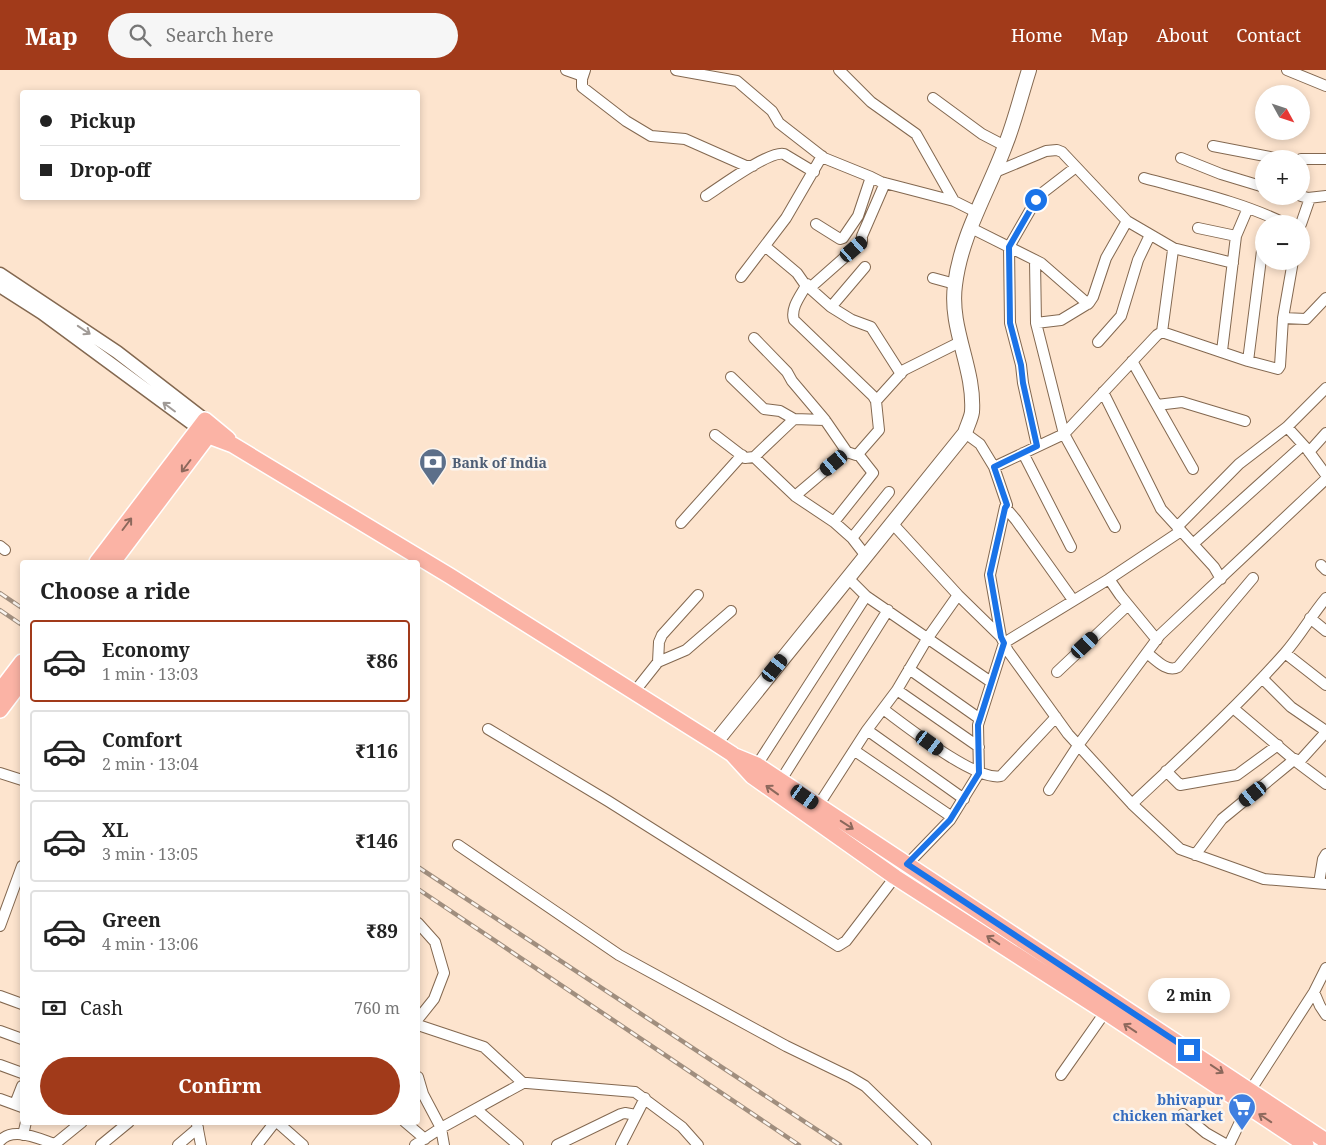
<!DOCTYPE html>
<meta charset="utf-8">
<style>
body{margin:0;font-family:"Noto Serif",serif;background:#f6f6f6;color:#222;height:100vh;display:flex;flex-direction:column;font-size:19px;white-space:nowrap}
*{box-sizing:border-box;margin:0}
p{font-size:16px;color:#767676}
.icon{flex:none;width:28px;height:28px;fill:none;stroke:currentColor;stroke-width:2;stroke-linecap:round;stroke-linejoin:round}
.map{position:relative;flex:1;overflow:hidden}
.details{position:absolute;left:20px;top:490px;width:400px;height:565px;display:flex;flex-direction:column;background:#fff;border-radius:5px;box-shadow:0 2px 8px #0003}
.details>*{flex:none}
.top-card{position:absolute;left:20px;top:20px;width:400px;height:110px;border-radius:5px;box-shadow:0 2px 8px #0003;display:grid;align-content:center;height:110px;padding:0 20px;background:#fff}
.needle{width:32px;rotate:130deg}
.buttons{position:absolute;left:1255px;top:15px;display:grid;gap:10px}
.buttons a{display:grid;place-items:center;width:55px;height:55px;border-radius:50%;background:#fff;box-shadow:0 2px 8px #0003;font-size:25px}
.end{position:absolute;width:22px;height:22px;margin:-11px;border:6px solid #1a73e8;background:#fff;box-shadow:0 0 0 2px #fff}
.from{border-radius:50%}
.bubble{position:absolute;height:35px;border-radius:18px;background:#fff;box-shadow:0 2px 8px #0003;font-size:16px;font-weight:700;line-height:35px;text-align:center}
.car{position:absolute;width:15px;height:30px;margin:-15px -8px;border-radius:6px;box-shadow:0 0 4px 1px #0007;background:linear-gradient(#222 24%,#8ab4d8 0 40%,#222 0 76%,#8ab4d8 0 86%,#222 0)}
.top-card b{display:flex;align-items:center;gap:18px;height:48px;font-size:19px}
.top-card b+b{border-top:1px solid #e0e0e0}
.top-card i{width:12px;height:12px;background:#222}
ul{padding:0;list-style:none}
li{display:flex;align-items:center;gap:15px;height:82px;margin:0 10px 8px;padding:0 10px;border:2px solid #e0e0e0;border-radius:5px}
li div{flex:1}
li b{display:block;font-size:19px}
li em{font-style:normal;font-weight:700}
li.active{border-color:#a13a1a}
li>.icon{width:45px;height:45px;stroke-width:1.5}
h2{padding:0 20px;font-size:22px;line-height:60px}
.pay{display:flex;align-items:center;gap:12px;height:55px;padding:0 20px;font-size:19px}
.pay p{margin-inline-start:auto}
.button{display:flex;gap:10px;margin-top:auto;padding:10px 20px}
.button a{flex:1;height:58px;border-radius:30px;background:#a13a1a;color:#fff;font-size:20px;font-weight:700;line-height:58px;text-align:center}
header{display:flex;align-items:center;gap:30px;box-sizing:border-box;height:70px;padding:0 25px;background:#a13a1a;color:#fff}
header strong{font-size:24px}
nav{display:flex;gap:28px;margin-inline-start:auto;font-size:18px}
.search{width:350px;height:45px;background:#f6f6f6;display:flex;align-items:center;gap:12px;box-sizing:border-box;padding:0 18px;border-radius:28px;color:#767676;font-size:19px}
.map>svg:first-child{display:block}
</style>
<header>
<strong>Map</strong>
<div class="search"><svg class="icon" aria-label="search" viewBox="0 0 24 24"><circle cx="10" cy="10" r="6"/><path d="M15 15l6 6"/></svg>Search here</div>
<nav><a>Home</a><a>Map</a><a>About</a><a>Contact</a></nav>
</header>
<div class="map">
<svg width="1326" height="1075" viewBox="0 0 1326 1075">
<rect width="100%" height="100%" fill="#fde4ce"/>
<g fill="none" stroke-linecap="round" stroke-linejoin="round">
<!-- minor casing -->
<g stroke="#836850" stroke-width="12">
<path id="minor" d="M 566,0 L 583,6
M 585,0 L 582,9 L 582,17 L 626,51 L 651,66 L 685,69 L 746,96 L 753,96
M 676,0 L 737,11 L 772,41 L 779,53 L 824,88 L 871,107 L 881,112 L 954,131
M 839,0 L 871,32 L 916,64 L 954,131 L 976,142
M 1287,0 L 1326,16
M 933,28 L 982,64 L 1005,76
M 1213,76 L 1280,89
M 1181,88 L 1221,104 L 1264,117
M 1301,89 L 1326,89
M 993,103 L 1046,81 L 1057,80 L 1062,82 L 1127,151 L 1175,179
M 1144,108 C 1191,121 1242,132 1286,154
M 706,126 C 720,117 770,80 784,84 L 814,102
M 1301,126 L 1308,128 L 1326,126
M 816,154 L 840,169 L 843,168 L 858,146 L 871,107
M 1301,154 L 1310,128
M 971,158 L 1041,193 L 1088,234
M 1198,158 L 1236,166
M 766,177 L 797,203 L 804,213 L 831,237 L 852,250 L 871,257 L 901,304
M 1035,191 L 1036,253 L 1064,364 L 1115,457
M 741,207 L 786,148 L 822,86
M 933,208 L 955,214
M 811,217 L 862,172 L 862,166 L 885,113
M 831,237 L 865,197
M 1283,248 L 1306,249 L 1326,228
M 1036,253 L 1061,250 L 1089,233 L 1093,227 L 1106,188 L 1127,151
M 1162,262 L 1173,180 L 1177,179 L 1233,193
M 754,268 L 787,302 L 792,311 L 825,350 L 847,382
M 1098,272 L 1121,246 L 1138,190 L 1150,165
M 1222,281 L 1236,166 L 1248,138
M 1132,291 L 1193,399
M 1248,291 L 1264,165
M 731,307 L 764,339 L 780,341 L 794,349 L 825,350
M 1103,322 L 1161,439 L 1214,497 L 1221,509
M 876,331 L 904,300 L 960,272
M 1157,335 L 1182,332 L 1245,351
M 1287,357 L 1307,379 L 1326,405
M 965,363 L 980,374 L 994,397 L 1007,435 L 1005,437 L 990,505 L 1001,567
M 715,365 L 745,388 L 754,387 L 794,349
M 1037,376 L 1023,313 L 1021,295 L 1010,253 L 1009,177 L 1036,130 L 1041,124 L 1076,97
M 1309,382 L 1326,363
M 1023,383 L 1071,477
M 754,387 L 795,426 L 834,452 L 852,468 L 866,486
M 994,397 L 1064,364 L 1157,265 L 1162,262 L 1248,291 L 1278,299 L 1280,296 L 1283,248 L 1293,191
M 795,426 L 847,382 L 856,385 L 858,384 L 879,360 L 876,331 L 873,326 L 794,250 C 790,238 801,225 807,214
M 1005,437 L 1016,450 L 1073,530
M 834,452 L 873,403 L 858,384
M 681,453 L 742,385
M 892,453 L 958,525 L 1001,567 L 1008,581 L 1068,664 L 1132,734 L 1180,779 L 1264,809 L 1326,814
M 1177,457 L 1239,394 L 1287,357 L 1326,318
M 852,468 L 889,422
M 1193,474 L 1303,375
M 0,476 L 5,480
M 1321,495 L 1326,500
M 848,508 L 866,526 L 991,612
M 1109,509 L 1120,525 L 1157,570
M 1310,548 L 1326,561
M 1147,583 C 1155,589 1167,603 1178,597 L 1253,508
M 1285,583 L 1326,615
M 658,592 L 659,572 L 662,565 L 698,525
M 909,599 L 980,649
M 1057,602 L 1128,535
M 1262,608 L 1291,637 L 1326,661
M 897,620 L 979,677
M 635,621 L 658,592 L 686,580 L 731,541
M 1233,638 L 1298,693 L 1326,714
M 883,639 C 905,655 976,712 1001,706 L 1056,647
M 488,659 L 608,731 L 838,876 L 846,871 L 895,807 L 950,750 L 979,703 L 978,655 L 1004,573 L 1109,509 L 1181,461
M 867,660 L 964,729
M 855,681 L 952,747
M 1298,693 L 1326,662
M 757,695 L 866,526
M 1166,701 L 1180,715 L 1237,705 L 1278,675
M 0,703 L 22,710
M 781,710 L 888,540
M 1049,720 L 1079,674 L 1160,565 L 1326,409
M 1132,734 C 1184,685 1237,637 1285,583 C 1300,566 1311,546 1326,528
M 818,736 L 867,660 L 897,620 L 927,569 L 958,525
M 458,775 L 619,885 L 786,976 L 850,1007 L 865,1016 L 926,1075
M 1195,785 L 1222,749 L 1295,689
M 1319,813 L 1323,789 L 1326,784
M 418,853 L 435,872 L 444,903 L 434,929 L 418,949
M 0,856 L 22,796
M 1314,922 L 1320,936 L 1326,945
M 0,926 L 22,934
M 418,955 L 484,977 L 523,1013
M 0,961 L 22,969
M 0,995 L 22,1003
M 1061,1005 L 1108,938
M 418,1007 L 423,1024 L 441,1058 L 444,1075
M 1250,1021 L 1314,922 L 1326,898
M 0,1029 L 22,1037
M 15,1034 L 22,1016
M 476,1039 L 518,1075
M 1183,1044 L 1206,1063 L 1227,1075
M 277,1052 L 303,1075
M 405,1052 L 425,1069
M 197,1054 L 201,1075
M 23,1065 L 26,1052
M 0,1071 C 13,1056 39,1069 55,1074 L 82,1052
M 101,1075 L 129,1052
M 178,1075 L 198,1058
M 257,1075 L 275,1052
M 415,1075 L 441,1058 L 523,1013 L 527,1013 L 635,1022 L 682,1057 L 698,1075
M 557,1075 L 621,1044 L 625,1043 L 636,1045
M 621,1075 L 645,1028
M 1229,1075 L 1250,1031"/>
</g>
<!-- tertiary casing -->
<g stroke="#836850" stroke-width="15">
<path id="tertiary" d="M 0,204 L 117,282 L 205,350
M 0,216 L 42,243 L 205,363"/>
</g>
<!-- secondary casing -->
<g stroke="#836850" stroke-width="16">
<path id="secondary" d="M 715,673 L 965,363 C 967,356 971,349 972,342 C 975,298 949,259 955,215 C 961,165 988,122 1005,76 C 1015,51 1021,25 1029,0"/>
</g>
<!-- primary casing -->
<g stroke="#fff" stroke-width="18">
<path id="primary" d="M 209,366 L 233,375 L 450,506 L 715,673 L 732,684 L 752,706 L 895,807 L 1105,942 L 1306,1075
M 97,492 L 205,350 L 228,369
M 113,492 L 214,358
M 0,621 L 22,592
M 0,640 L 22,611
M 735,686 L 757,695 L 1326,1071"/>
</g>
<!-- minor -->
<use href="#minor" stroke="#fff" stroke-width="10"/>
<!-- tertiary -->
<use href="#tertiary" stroke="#fff" stroke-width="12"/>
<!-- secondary -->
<use href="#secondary" stroke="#fff" stroke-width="14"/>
<!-- primary -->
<use href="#primary" stroke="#fbb3a5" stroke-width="15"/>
<!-- rail casing -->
<g stroke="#a08e7e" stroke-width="4.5">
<path id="rail" d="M 0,523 L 22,538
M 0,540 L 22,555
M 418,797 L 840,1075
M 418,819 L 799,1075"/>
</g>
<!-- rail -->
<use href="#rail" stroke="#fbf5ef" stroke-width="2.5" stroke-dasharray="8" stroke-linecap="butt"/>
</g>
<!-- one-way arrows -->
<defs><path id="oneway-shaft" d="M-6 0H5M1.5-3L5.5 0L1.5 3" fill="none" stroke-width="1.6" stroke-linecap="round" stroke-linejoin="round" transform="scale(1.25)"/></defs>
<g stroke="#a09a96">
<use href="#oneway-shaft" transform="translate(84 260) rotate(34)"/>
<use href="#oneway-shaft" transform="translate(169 337) rotate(-143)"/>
</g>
<g stroke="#8c685c">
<use href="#oneway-shaft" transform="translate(186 396) rotate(127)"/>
<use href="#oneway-shaft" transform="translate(127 454) rotate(-53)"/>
<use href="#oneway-shaft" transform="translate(772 720) rotate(-144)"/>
<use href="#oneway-shaft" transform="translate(847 755) rotate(33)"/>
<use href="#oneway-shaft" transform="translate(993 870) rotate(-147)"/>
<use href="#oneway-shaft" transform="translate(1130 958) rotate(-146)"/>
<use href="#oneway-shaft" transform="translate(1217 999) rotate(34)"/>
<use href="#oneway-shaft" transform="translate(1265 1048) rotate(-146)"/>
</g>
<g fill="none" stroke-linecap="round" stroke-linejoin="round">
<!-- route -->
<path stroke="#1a73e8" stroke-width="6" d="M 1036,130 L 1009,177 L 1010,253 L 1021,295 L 1023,313 L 1037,376 L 994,397 L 1007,435 L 1005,438 L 990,504 L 1001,567 L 1004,573 L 978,655 L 979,703 L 950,750 L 907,794 L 1189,980"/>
</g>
<!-- icons -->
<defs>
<g id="bank-pin" transform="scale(1.4375)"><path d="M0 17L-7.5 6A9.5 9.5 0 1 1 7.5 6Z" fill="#5c6f8a" stroke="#fbf5ef"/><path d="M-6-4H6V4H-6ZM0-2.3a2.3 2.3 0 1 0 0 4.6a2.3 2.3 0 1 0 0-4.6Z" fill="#fff"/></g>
<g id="supermarket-pin" transform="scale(1.4375)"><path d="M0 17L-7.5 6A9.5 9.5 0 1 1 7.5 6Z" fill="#3f7fe0" stroke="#fbf5ef"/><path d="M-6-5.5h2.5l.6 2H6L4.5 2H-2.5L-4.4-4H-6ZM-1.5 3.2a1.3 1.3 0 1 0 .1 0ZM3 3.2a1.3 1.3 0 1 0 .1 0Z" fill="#fff"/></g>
</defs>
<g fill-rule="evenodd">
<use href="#bank-pin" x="433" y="392"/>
<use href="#supermarket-pin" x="1242" y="1037"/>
</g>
<g text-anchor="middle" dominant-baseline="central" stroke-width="5" stroke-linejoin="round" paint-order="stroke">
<!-- service labels -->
<g font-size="14" font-weight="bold" fill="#4e5e75" stroke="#fbf5ef" text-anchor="start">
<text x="452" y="392">Bank of India</text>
</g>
<!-- shop labels -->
<g font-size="14" font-weight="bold" fill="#366cbe" stroke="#fbf5ef" text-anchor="end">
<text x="1223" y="1029">bhivapur<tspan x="1223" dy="16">chicken market</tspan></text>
</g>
</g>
</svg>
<div class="buttons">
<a><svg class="needle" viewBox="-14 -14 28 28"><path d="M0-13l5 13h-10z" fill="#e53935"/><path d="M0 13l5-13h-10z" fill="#767676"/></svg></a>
<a>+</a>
<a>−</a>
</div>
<i class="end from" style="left:1036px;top:130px"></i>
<i class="end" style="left:1189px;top:980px"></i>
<div class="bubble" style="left:1148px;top:908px;width:82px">2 min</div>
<i class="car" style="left:854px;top:179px;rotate:49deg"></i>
<i class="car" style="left:834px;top:393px;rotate:230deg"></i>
<i class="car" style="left:1085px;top:575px;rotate:47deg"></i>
<i class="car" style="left:775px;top:598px;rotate:39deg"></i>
<i class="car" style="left:930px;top:673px;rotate:126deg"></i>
<i class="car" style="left:1253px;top:724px;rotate:231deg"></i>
<i class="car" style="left:805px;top:727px;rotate:125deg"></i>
<div class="top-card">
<b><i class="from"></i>Pickup</b>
<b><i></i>Drop-off</b>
</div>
<section class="details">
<h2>Choose a ride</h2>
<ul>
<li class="active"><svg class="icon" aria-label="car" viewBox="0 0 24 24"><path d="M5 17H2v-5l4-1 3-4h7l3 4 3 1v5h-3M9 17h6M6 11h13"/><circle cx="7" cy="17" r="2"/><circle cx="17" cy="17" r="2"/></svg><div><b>Economy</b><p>1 min · 13:03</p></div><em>₹86</em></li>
<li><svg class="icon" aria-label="car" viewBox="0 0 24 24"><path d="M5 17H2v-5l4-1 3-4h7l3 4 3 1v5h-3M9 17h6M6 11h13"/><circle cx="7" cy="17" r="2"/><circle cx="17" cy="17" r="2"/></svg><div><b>Comfort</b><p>2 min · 13:04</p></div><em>₹116</em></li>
<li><svg class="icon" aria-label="car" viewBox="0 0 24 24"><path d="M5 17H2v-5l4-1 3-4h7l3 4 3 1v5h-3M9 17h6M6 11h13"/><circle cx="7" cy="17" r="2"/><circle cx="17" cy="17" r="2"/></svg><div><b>XL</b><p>3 min · 13:05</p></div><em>₹146</em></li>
<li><svg class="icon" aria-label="car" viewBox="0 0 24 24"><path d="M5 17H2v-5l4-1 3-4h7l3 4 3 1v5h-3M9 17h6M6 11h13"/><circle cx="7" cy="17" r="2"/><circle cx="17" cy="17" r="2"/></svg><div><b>Green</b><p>4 min · 13:06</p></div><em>₹89</em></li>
</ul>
<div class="pay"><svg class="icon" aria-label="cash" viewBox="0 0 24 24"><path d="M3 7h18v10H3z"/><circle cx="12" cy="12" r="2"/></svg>Cash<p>760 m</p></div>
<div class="button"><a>Confirm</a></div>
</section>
</div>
